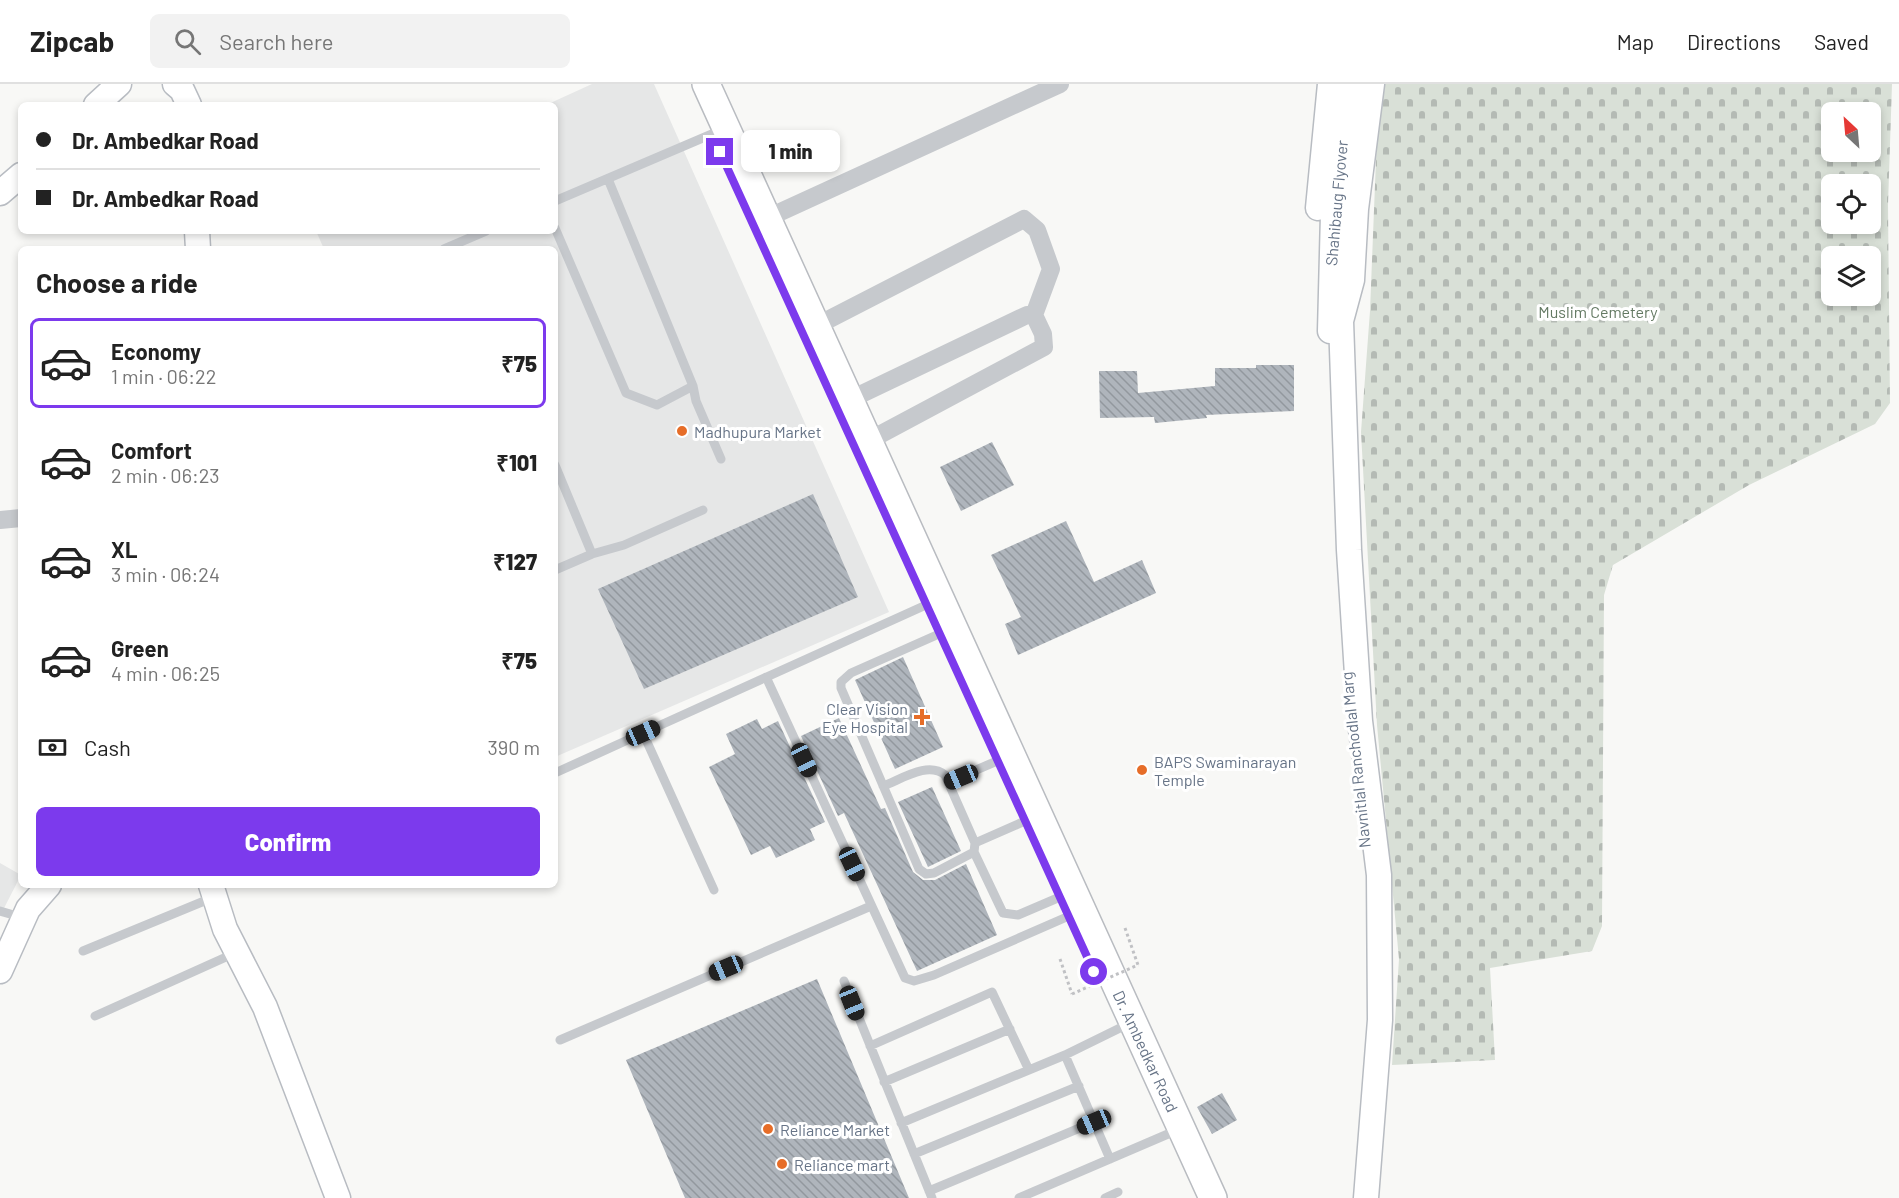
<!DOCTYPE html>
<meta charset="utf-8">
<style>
body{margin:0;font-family:Barlow,sans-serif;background:#f2f2f2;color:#222;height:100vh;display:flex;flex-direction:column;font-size:22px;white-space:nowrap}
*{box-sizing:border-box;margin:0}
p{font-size:20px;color:#767676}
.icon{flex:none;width:33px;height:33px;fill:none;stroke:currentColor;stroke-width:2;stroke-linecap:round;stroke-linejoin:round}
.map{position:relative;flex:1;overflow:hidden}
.panel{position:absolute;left:18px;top:162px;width:540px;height:642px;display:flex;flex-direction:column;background:#fff;border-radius:9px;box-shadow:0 3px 9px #0003}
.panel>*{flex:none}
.guide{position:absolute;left:18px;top:18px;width:540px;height:132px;border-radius:9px;box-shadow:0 3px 9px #0003;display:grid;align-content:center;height:132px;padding:0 18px;background:#fff}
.needle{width:39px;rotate:334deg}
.tools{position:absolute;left:1821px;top:18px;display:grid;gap:12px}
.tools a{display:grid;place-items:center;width:60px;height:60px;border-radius:9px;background:#fff;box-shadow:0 3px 9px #0003;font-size:30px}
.end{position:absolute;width:27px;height:27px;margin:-14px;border:8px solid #7c3aed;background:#fff;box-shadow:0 0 0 3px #fff}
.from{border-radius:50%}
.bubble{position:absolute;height:42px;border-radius:9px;background:#fff;box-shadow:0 3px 9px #0003;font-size:20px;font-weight:800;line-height:42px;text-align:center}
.car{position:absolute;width:18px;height:36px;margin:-18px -9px;border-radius:8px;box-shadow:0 0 4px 2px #0007;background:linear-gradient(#222 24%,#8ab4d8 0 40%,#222 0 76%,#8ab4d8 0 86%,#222 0)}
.guide b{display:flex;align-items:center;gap:21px;height:57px;font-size:22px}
.guide b+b{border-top:2px solid #e0e0e0}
.guide i{width:15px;height:15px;background:#222}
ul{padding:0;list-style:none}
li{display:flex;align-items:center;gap:18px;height:90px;margin:0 12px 9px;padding:0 6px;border:3px solid transparent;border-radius:9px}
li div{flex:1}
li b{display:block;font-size:22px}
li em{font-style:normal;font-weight:800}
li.active{border-color:#7c3aed}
li>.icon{width:54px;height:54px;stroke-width:1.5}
h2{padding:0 18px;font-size:27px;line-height:72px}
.pay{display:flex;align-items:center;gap:15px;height:66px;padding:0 18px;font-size:22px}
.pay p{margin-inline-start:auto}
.action{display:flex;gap:12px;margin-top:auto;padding:12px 18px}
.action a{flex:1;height:69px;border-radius:9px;background:#7c3aed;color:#fff;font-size:24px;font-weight:800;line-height:69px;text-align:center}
header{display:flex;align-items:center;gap:36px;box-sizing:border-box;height:84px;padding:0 30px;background:#fff;border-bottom:2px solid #e0e0e0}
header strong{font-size:28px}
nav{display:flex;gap:33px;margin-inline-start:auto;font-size:21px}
.search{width:420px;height:54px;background:#f2f2f2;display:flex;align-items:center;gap:15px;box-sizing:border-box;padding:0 21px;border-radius:9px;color:#767676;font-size:22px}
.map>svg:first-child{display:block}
</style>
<header>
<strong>Zipcab</strong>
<div class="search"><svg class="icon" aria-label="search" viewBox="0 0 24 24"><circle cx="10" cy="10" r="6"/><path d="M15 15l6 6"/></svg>Search here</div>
<nav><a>Map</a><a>Directions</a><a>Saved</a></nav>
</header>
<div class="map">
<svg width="1899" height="1114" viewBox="0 0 1899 1114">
<defs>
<pattern id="cemetery-stones" width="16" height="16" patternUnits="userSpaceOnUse" patternTransform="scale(1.5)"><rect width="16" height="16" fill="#d9e0d7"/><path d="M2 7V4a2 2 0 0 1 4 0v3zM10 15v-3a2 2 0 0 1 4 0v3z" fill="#b4bab4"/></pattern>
<pattern id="building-back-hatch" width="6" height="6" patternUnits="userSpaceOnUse" patternTransform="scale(1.5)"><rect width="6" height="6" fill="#afb5bc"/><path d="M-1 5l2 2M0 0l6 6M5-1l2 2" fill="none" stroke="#92989e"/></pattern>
</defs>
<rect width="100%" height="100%" fill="#f8f8f6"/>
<!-- built -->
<path fill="#e6e7e7" d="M 592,0 L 654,0 L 889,528 L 555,673 L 555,165 L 324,165 L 316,147 L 555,147 L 555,21 L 546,21 Z
M 0,779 L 21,791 L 0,832 Z"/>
<!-- cemetery -->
<path fill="url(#cemetery-stones)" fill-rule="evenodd" d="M 1379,0 L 1892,0 L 1888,121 L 1890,319 L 1875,340 L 1749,401 L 1613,481 L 1604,511 L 1602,842 L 1592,867 L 1490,884 L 1495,976 L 1392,981 L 1399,875 L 1377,641 L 1361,348 L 1370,227 ZM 1832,28 L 1870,28 L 1870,68 L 1832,68 ZM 1832,100 L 1870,100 L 1870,140 L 1832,140 ZM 1832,172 L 1870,172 L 1870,212 L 1832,212 Z"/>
<!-- building -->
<path fill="url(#building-back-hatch)" d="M 1256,281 L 1294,281 L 1294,327 L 1206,331 L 1207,334 L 1155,339 L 1154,333 L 1100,334 L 1099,287 L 1137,287 L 1138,309 L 1215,302 L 1215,284 L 1256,284 Z
M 992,358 L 1014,401 L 961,427 L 940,383 Z
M 813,410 L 858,513 L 644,605 L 598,505 Z
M 1066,437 L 1094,498 L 1142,476 L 1156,509 L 1018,571 L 1005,540 L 1021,533 L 991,471 Z
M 903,573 L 943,663 L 895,685 L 855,596 Z
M 839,634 L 881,725 L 885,724 L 913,788 L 923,796 L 935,796 L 966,780 L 997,851 L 917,887 L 844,729 L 838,732 L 801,652 Z
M 757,635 L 762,645 L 778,637 L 825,738 L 810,745 L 815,756 L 776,774 L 770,762 L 751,771 L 709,683 L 735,670 L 726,650 Z
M 932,703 L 961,767 L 928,783 L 898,718 Z
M 817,895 L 909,1114 L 685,1114 L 626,976 Z
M 1222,1009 L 1237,1036 L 1212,1050 L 1197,1023 Z"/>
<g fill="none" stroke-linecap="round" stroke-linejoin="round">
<!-- secondary casing -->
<g stroke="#b8bcc2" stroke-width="27">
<path id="secondary" d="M 175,0 L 182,6 L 189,21
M 96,21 L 119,0
M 0,109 L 21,91
M 1318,124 L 1330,0
M 197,147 L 198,165
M 1330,247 L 1333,130 L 1348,0
M 211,801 L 225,845 L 265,923 L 338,1114
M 0,887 L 28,825 L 49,801
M 1366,1114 L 1380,936 L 1379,791 L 1360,637 L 1349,466 L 1341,237 L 1352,196 L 1356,125 L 1372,0"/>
</g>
<!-- primary casing -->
<g stroke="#b9bcc1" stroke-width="30">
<path id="primary" d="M 706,0 L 1213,1114"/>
</g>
<!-- path -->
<path stroke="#c0c1c4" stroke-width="3" stroke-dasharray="3 3" stroke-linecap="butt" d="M 1125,844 L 1138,881
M 1060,875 L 1072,910"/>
<!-- lane -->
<path stroke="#c6c9cd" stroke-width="9" d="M 555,117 L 712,50
M 555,144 L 626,309 L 657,321 L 693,302 L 608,95
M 444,165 L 486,147
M 693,302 L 696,317 L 721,375
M 555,381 L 592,470
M 555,486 L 592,470 L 624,461 L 703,426
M 766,593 L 905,894 L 914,897 L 934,891 L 1069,832
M 555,689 L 643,649
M 948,698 L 997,677
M 883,702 C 902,695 928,677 945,691 L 975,759 L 974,768 L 934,789 L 926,790 L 919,785 L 841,604 L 841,598 L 851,589 L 939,550
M 975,759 L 1025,737
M 974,768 L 1003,829 L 1018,831 L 1060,813
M 714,806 L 643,649 L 926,521
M 0,827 L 24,834
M 83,867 L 214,813
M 844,897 L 932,1114
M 95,932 L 235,869
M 560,956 L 871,822
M 870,962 L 992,908 L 1028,984
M 1065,971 L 1110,1075
M 884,998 L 1010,945
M 901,1039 L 1065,971 L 1120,944
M 914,1070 L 1079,1002
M 929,1107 L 1094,1038
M 1019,1114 L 1168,1050
M 1105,1114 L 1118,1108"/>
<!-- street -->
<path stroke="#c6c9cd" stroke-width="18" d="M 765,135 L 1060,0
M 816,242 L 1024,135 L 1037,146 L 1051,185 L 1034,231
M 849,316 L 1027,231 L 1034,231 L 1043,250 L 1044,263 L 868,357
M 0,436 L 21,434"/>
<!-- secondary -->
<use href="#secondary" stroke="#fff" stroke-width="24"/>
<!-- primary -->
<use href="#primary" stroke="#fff" stroke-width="27"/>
<!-- path-bridge -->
<path stroke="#c0c1c4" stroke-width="3" stroke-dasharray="3 3" stroke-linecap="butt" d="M 1072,910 L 1138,881"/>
</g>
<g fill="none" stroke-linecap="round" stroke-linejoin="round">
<!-- route -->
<path stroke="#7c3aed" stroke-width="8" d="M 720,68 L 1094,888"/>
</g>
<!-- markers -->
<g fill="#e66d28" stroke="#fff" stroke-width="2">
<circle cx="682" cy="347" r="6"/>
<path d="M919 624h6v6h6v6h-6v6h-6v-6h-6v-6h6z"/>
<circle cx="1142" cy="686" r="6"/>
<circle cx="768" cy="1045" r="6"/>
<circle cx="782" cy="1080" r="6"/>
</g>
<g text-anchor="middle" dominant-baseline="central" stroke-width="6" stroke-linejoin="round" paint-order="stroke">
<!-- street labels -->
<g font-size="16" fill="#677487" stroke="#fff">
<text transform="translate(1336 119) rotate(-85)">Shahibaug Flyover</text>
<text transform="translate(1355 676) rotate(-96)">Navnitlal Ranchodlal Marg</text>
<text transform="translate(1146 967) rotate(65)">Dr. Ambedkar Road</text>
</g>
<!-- park labels -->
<g font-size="16" fill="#637962" stroke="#fff">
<text x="1598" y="227">Muslim Cemetery</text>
</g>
<!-- poi labels -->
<g font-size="16" fill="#677487" stroke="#fff" text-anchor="start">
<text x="694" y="347">Madhupura Market</text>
<text x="908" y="624" text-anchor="end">Clear Vision<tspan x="908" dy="18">Eye Hospital</tspan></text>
<text x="1154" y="677">BAPS Swaminarayan<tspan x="1154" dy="18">Temple</tspan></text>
<text x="780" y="1045">Reliance Market</text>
<text x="794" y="1080">Reliance mart</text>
</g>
</g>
</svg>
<div class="tools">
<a><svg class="needle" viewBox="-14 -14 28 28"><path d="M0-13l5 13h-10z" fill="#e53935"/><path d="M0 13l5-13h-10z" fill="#767676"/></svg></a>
<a><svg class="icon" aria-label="locate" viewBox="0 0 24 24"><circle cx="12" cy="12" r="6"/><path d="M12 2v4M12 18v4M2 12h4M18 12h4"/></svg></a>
<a><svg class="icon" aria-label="layers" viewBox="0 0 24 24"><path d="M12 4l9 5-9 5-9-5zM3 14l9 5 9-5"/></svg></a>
</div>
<i class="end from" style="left:1094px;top:888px"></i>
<i class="end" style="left:720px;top:68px"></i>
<div class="bubble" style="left:741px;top:46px;width:99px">1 min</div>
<i class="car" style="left:643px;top:649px;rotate:66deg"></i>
<i class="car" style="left:804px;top:676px;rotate:155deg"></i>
<i class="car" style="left:961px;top:693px;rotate:247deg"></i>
<i class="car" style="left:852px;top:780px;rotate:155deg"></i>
<i class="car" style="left:726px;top:884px;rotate:247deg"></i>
<i class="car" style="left:852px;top:919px;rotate:158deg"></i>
<i class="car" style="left:1094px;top:1038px;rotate:247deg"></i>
<div class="guide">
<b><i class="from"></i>Dr. Ambedkar Road</b>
<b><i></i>Dr. Ambedkar Road</b>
</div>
<section class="panel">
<h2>Choose a ride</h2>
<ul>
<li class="active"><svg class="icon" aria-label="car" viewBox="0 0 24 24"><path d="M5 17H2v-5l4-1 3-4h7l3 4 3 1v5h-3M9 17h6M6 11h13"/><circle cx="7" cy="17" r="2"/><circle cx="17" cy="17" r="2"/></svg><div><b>Economy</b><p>1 min · 06:22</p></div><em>₹75</em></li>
<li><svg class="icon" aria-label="car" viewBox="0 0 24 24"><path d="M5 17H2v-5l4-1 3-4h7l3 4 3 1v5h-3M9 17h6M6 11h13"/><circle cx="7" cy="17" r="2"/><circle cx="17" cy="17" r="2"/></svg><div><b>Comfort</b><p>2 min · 06:23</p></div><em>₹101</em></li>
<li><svg class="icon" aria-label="car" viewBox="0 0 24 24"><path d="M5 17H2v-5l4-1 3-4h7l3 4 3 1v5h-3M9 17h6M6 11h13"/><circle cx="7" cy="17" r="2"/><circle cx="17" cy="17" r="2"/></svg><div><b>XL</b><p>3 min · 06:24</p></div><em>₹127</em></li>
<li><svg class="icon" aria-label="car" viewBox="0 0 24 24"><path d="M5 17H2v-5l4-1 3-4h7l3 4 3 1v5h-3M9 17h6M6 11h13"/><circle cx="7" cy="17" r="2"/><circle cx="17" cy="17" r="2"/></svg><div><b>Green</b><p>4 min · 06:25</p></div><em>₹75</em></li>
</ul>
<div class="pay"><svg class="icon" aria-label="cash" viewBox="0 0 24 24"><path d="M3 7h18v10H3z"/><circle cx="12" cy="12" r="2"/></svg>Cash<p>390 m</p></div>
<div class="action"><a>Confirm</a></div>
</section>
</div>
